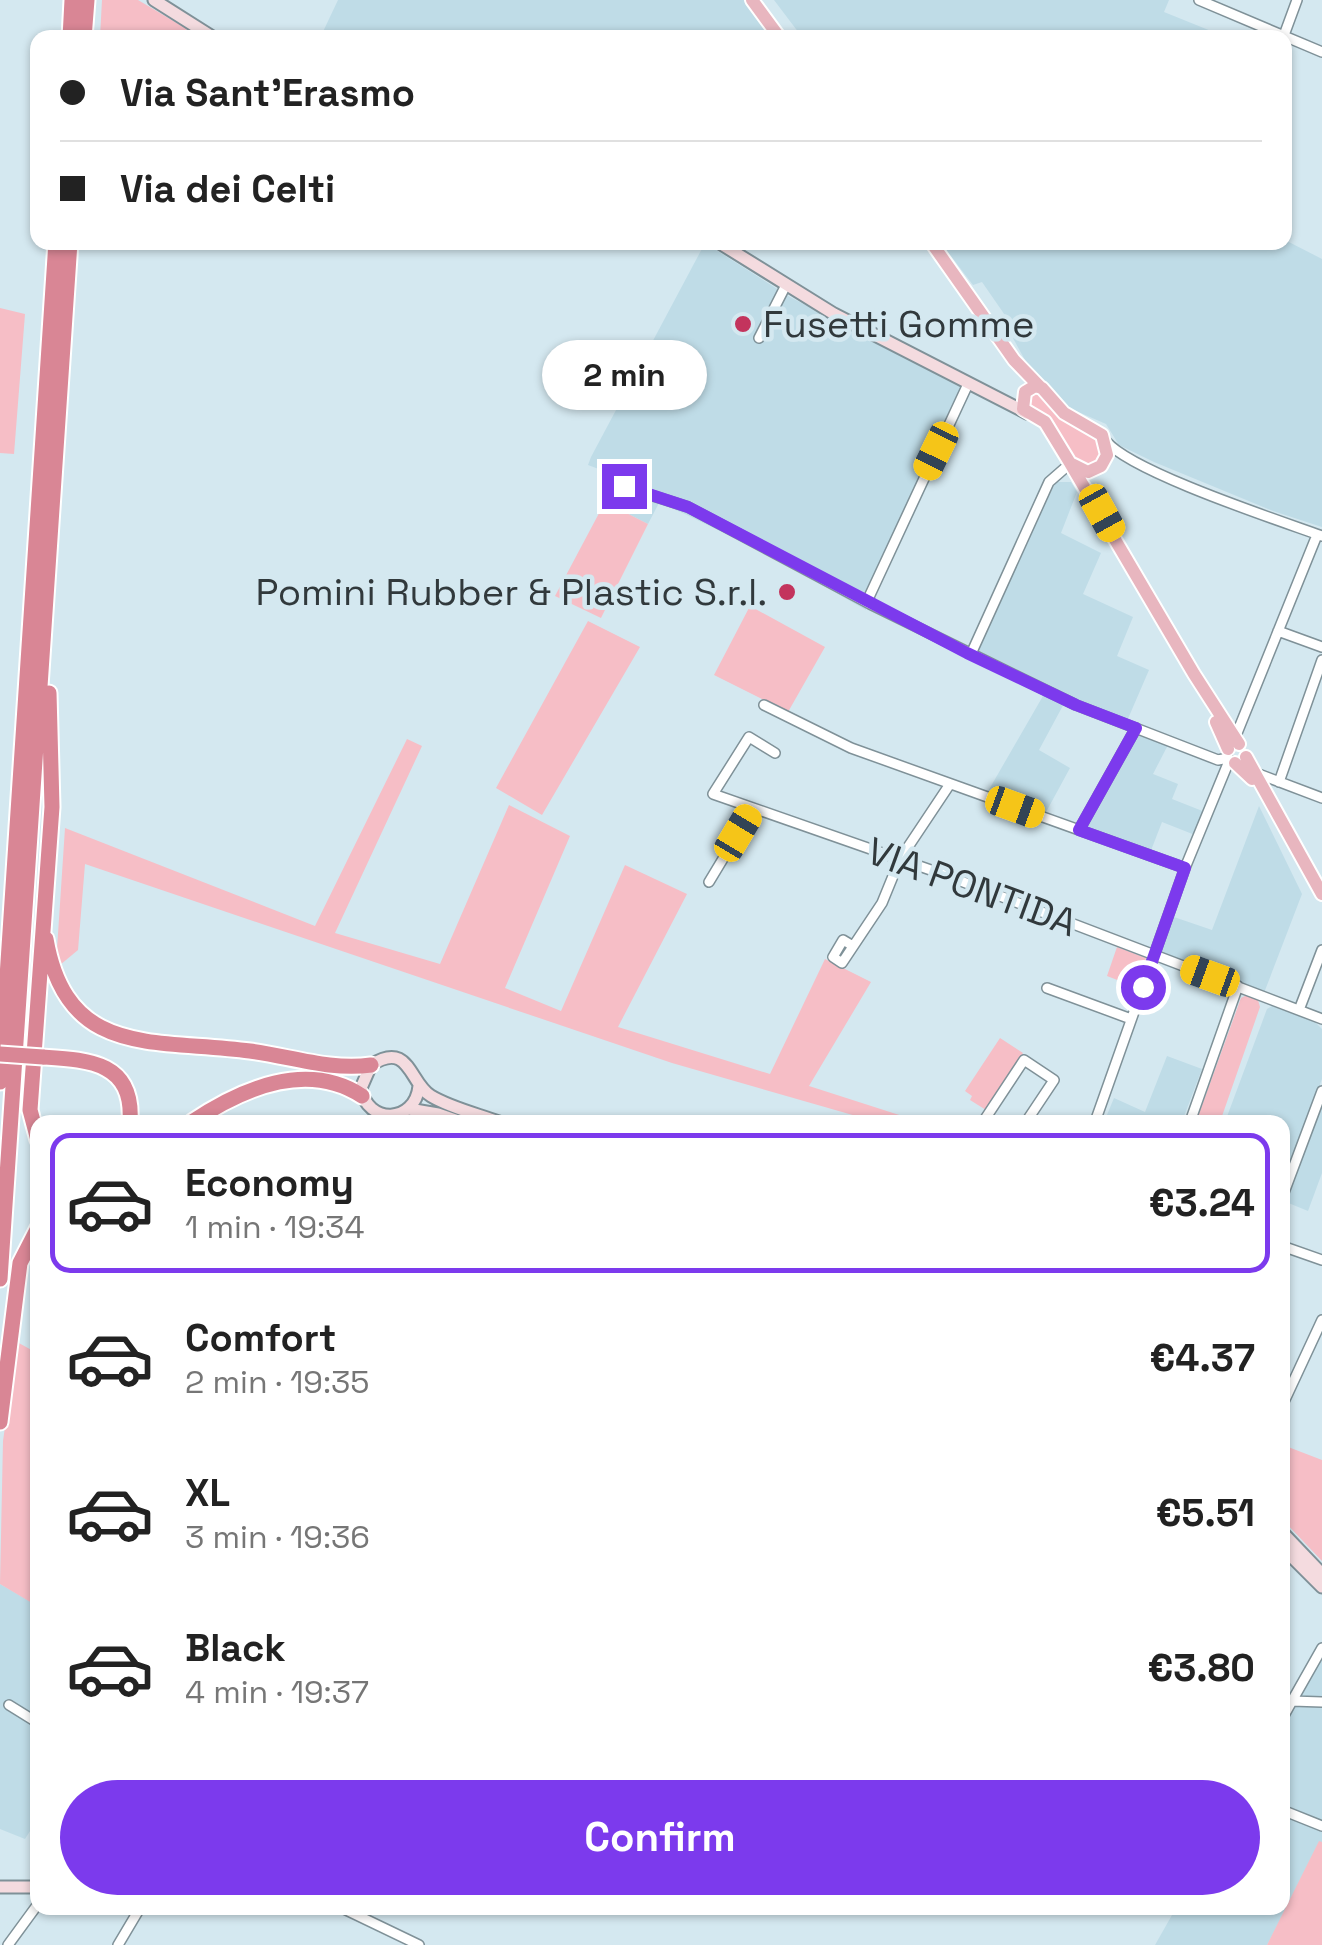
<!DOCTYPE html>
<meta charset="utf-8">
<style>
body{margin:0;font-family:"Space Grotesk",sans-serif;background:#f6f6f6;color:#222;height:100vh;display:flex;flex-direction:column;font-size:38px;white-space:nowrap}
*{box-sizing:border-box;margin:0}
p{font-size:32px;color:#767676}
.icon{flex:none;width:55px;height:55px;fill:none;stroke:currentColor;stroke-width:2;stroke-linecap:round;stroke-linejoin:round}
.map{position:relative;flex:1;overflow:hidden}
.drawer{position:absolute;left:30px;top:1115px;width:1260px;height:800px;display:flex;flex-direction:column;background:#fff;border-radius:20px;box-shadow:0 2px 8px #0004}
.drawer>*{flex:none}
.guide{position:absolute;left:30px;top:30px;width:1262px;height:220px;border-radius:20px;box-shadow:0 2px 8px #0004;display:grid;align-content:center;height:220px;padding:0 30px;background:#fff}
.end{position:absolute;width:45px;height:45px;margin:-22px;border:12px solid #7c3aed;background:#fff;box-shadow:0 0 0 5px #fff}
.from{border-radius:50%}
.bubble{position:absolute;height:70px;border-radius:35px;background:#fff;box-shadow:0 2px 8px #0004;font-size:32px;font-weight:600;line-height:70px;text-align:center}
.car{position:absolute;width:30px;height:60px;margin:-30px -15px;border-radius:12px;box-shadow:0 0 8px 2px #0007;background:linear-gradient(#f5c518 24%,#345 0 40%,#f5c518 0 76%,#345 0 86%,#f5c518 0)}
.guide b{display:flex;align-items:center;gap:35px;height:95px;font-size:38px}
.guide b+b{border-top:2px solid #e0e0e0}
.guide i{width:25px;height:25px;background:#222}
ul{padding:18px 0 0;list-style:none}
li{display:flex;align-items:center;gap:30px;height:140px;margin:0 20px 15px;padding:0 10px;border:5px solid transparent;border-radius:20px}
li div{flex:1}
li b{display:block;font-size:38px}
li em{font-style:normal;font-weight:600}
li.active{border-color:#7c3aed}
li>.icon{width:90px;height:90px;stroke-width:1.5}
.action{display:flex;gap:20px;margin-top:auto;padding:20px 30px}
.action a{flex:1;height:115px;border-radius:60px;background:#7c3aed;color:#fff;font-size:40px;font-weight:600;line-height:115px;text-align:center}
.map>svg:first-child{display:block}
</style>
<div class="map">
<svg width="1322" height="1945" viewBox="0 0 1322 1945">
<rect width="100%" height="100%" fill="#d4e8f0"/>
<!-- built -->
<path fill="#bfdce7" d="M 338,0 L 747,0 L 773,38 L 320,38 Z
M 774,0 L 1169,0 L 1164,12 L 1226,37 L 802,37 Z
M 1285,240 L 1322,259 L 1322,527 L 1273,511 L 1154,462 L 1119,445 L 1106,424 L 1060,404 L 1036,380 L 1009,331 L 1009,321 L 982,282 L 973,285 L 941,243 Z
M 705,243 L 790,297 L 967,388 L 866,610 L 775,558 L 685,514 L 659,503 L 648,524 L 605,502 L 620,477 L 588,465 L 591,457 Z
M 1056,482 L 1071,482 L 1077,492 L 1061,533 L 1101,553 L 1083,594 L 1133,617 L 1117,656 L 1149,670 L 1127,721 L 1067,698 L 1039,750 L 1070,768 L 1045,814 L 987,793 L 1047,689 L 971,653 Z
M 1137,731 L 1169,743 L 1153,774 L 1178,784 L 1172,799 L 1205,812 L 1195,835 L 1162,822 L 1150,853 L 1083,829 Z
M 1259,806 L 1302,894 L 1264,993 L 1158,955 L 1171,916 L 1212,930 Z
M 1272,1006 L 1315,1022 L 1322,1029 L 1322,1079 L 1283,1183 L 1282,1122 L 1225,1122 L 1267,1009 Z
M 1167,1056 L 1202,1069 L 1183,1119 L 1186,1122 L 1104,1122 L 1114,1098 L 1145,1112 Z
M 1322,1106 L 1322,1173 L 1308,1211 L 1286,1202 Z
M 0,1584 L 38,1606 L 37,1820 L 25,1839 L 0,1829 Z
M 1322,1657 L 1322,1842 L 1267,1945 L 1155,1945 L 1176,1908 L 1282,1908 L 1283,1711 L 1304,1688 Z"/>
<!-- green -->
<path fill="#f6bec6" d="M 102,0 L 138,0 L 187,29 L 182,37 L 100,37 Z
M 0,308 L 25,314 L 14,454 L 0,453 Z
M 1037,391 L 1094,435 L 1104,450 L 1097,464 L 1081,467 L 1028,404 L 1030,394 Z
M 605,502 L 648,524 L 601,618 L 555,596 Z
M 750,606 L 825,647 L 788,712 L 714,675 Z
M 588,621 L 640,647 L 542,815 L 496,788 Z
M 407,739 L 422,746 L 335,933 L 440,964 L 509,805 L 570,836 L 505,988 L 561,1011 L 625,865 L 687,894 L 618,1027 L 770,1074 L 825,959 L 871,982 L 809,1086 L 921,1122 L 877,1122 L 672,1063 L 85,864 L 78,950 L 60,965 L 57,949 L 65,828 L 315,926 Z
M 1117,947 L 1146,958 L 1138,988 L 1107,976 Z
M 1247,995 L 1258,1000 L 1260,1007 L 1220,1122 L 1196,1122 L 1241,998 Z
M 1000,1038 L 1023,1053 L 986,1110 L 970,1100 L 972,1096 L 965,1091 Z
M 17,1342 L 37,1353 L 37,1606 L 0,1584 L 3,1441 Z
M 1283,1445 L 1322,1460 L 1322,1561 L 1283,1520 Z
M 1319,1841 L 1322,1842 L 1322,1945 L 1267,1945 Z"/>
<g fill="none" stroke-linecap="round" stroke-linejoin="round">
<!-- street casing -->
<g stroke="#7f9198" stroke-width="12">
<path id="street" d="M 1199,0 L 1322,52
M 1283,38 L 1297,0
M 759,338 L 786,285
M 1106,441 C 1131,472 1278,520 1322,536
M 625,487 L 688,507 L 870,604 L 1076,705 L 1218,760 L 1228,758
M 870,604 L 869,597 L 968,384
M 1278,631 L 1322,647
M 971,654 L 1049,482 L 1065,468
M 764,705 L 851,748 L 1185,868
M 1235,738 L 1317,535
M 775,753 L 749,737 L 713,794 L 945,875 L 1322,1019
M 1256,773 L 1322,798
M 1279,782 L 1322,660
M 1079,830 L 1136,728
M 709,882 L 753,809
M 853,946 L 843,940 L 833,957 L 842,963 L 882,903 L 900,859 L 950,784
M 1047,988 L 1131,1019
M 1299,1010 L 1322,950
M 983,1122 L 1024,1060 L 1054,1080 L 1026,1122
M 1095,1122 L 1185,868 L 1229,761
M 1190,1122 L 1238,986
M 1282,1198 L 1322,1091
M 1282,1246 L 1322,1260
M 1282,1406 L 1322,1320
M 1292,1701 L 1322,1648
M 9,1705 L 38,1723
M 1282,1719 L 1292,1701 L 1322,1702
M 1282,1810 L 1322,1826
M 342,1908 L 419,1945
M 8,1945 L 38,1904
M 118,1945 L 140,1908"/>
</g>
<!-- secondary casing -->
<g stroke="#7f9198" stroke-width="15">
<path id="secondary" d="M 154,0 L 214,38
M 718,242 L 834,314 L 1027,413
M 419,1086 C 415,1124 367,1125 361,1088 L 371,1065 C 410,1040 409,1083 431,1096 C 451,1108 477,1114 499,1122
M 409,1109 L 438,1114 L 461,1122
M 1282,1532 L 1322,1574
M 1282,1547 L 1322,1587
M 0,1887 L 38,1887"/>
</g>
<!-- primary casing -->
<g stroke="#fff" stroke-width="16">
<path id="primary" d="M 752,0 L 780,38
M 931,242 L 1014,360 L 1041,388
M 1035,386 L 1042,388 L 1064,413 L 1102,435 L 1107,455 L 1101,466 L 1088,472 L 1070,463 L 1045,422 L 1023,409 L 1025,392 Z
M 1070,463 L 1194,674 L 1239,744
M 1216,722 L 1228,749
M 1246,757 L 1322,894
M 1235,763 L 1252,779"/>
</g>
<!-- highway casing -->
<g stroke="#fff" stroke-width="19">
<path id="highway" d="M 70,38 L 72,0
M 84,38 L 87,0
M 46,939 C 67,1060 157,1038 250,1051 C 289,1056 331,1071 371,1065
M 43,1057 C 89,1060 134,1062 130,1122
M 0,1082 L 56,242
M 192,1122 C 241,1089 307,1060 362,1096
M 38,1140 L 30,1110 L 52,807 L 49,693
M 0,1279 L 70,242
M 0,1422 L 20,1263 L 38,1228"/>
</g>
<!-- street -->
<use href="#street" stroke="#fff" stroke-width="9"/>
<!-- secondary -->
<use href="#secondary" stroke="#f4dbdf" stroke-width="11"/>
<!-- primary -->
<use href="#primary" stroke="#e8b6bf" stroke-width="12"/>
<!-- highway -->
<use href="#highway" stroke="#d98695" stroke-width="15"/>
<!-- highway-bridge casing -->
<g stroke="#fff" stroke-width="19" stroke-linecap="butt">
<path id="highway-bridge" d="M 0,1054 L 43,1057"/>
</g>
<!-- highway-bridge -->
<use href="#highway-bridge" stroke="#d98695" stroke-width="15"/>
</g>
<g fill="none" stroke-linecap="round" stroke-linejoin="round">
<!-- route -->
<path stroke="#7c3aed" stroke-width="12" d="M 624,486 L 688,507 L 967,653 L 1076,705 L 1136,728 L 1079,830 L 1185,868 L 1143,987"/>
</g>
<!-- markers -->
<g fill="#c3345d" stroke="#d4e8f0" stroke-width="4">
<circle cx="743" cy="324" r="10"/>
<circle cx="787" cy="592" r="10"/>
</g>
<g text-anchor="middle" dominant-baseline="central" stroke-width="9" stroke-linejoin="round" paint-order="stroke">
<!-- poi labels -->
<g font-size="38" fill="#31393c" stroke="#d4e8f0" text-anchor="start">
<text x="763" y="324">Fusetti Gomme</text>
<text x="767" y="592" text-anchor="end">Pomini Rubber &amp; Plastic S.r.l.</text>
</g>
<!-- street labels -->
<g font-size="38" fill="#31393c" stroke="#d4e8f0">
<text transform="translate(972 887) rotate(20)">VIA PONTIDA</text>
</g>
</g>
</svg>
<i class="end from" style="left:1143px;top:987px"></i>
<i class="end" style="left:624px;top:486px"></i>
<div class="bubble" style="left:542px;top:340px;width:165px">2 min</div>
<i class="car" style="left:936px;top:451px;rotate:206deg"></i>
<i class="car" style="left:1102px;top:513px;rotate:151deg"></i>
<i class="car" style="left:1015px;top:807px;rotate:110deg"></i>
<i class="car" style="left:738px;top:833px;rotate:31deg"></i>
<i class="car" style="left:1210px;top:976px;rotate:290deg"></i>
<div class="guide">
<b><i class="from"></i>Via Sant'Erasmo</b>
<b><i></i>Via dei Celti</b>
</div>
<section class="drawer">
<ul>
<li class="active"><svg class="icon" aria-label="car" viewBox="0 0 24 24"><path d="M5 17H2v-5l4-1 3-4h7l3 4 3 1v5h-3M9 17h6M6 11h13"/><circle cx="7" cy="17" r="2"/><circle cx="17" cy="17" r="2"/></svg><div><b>Economy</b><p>1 min · 19:34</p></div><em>€3.24</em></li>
<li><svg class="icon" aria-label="car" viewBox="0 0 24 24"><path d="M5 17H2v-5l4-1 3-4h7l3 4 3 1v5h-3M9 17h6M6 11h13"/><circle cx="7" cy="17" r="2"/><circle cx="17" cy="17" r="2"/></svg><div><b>Comfort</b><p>2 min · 19:35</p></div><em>€4.37</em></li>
<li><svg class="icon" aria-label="car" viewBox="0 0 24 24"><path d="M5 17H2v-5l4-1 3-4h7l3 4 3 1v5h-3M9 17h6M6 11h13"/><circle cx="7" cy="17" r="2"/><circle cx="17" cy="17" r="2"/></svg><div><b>XL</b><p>3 min · 19:36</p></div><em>€5.51</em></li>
<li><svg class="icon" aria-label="car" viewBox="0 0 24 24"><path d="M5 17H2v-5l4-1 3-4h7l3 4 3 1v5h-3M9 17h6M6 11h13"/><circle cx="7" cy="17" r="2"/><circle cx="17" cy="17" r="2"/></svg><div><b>Black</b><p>4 min · 19:37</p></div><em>€3.80</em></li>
</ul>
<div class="action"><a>Confirm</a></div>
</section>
</div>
